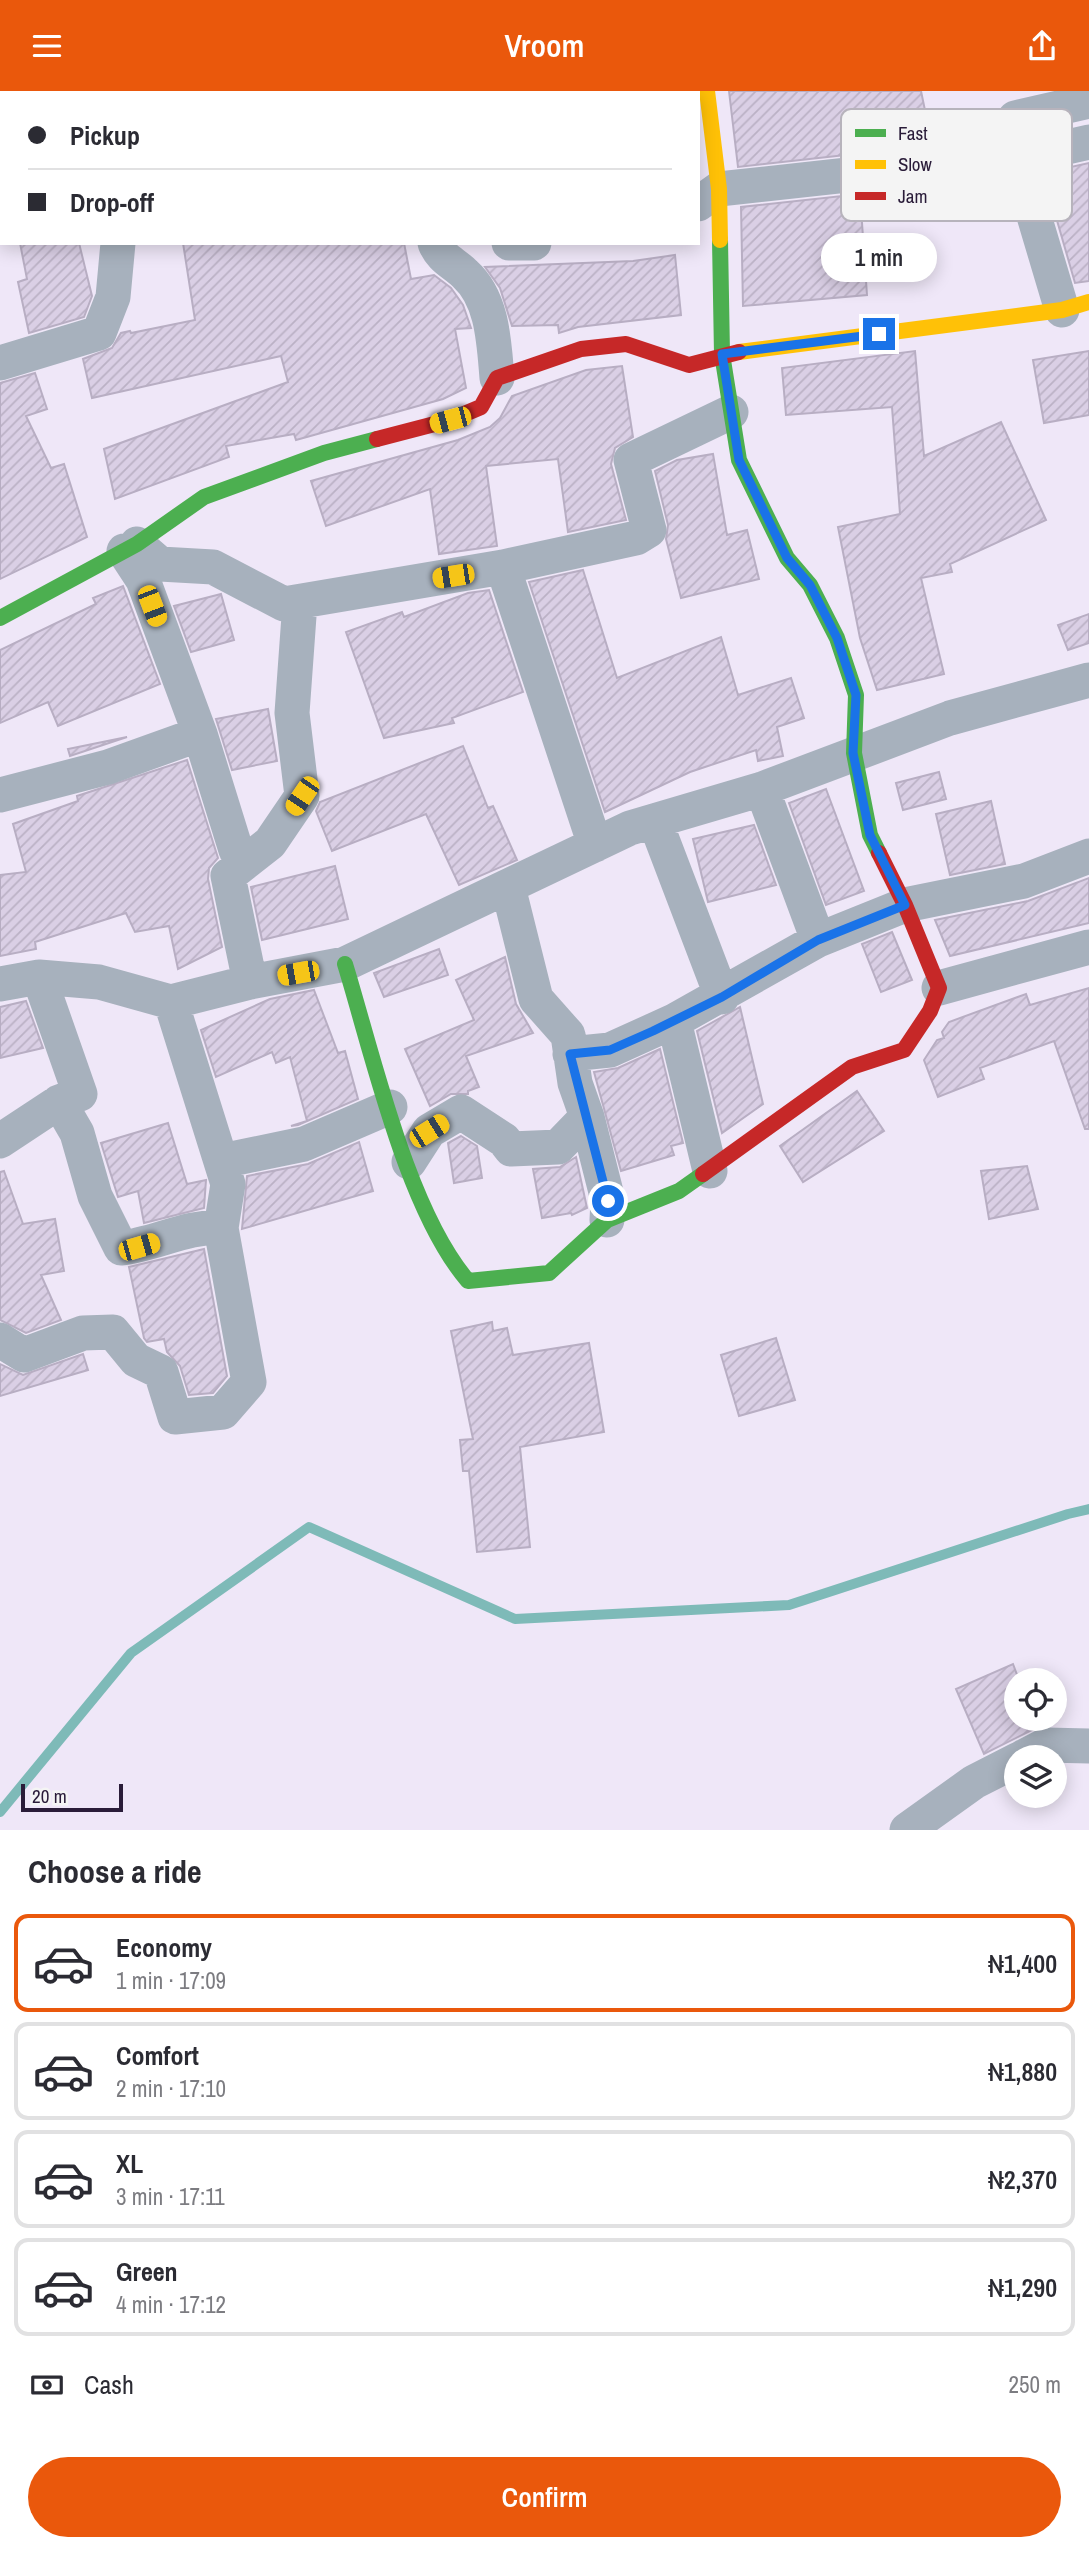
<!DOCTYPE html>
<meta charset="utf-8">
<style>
body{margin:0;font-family:"Archivo Narrow",sans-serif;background:#f2f2f3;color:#2b2b33;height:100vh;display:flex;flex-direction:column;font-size:26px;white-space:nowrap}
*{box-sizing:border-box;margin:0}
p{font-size:23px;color:#7c7c81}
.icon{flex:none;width:38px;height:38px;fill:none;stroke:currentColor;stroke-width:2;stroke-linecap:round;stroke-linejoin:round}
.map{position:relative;height:1739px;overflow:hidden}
.sheet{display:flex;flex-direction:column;background:#fff;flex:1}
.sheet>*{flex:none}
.banner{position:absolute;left:0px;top:0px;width:700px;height:154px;box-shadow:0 4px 18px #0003;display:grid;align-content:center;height:154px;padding:0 28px;background:#fff}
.controls{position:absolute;left:1004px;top:1577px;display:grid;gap:14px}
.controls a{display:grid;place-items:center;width:63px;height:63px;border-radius:50%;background:#fff;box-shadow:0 4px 18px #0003;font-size:35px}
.scale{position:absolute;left:21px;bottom:18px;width:102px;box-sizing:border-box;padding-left:7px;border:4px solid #2a1c39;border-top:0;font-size:19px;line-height:24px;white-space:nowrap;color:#2a1c39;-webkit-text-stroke:5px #f4f4f4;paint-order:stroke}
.end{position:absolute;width:32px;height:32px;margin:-16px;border:9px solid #1a73e8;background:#fff;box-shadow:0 0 0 4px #fff}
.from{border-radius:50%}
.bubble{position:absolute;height:49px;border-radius:24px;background:#fff;box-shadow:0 4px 18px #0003;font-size:23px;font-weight:600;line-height:49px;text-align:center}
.car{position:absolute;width:21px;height:42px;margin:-21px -10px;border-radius:9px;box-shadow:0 0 5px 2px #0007;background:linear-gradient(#f5c518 24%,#345 0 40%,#f5c518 0 76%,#345 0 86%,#f5c518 0)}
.banner b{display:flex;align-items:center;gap:24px;height:66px;font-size:26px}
.banner b+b{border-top:2px solid #e1e1e2}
.banner i{width:18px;height:18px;background:#2b2b33}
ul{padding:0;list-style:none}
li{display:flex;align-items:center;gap:21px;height:98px;margin:0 14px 10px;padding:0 14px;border:4px solid #e1e1e2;border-radius:14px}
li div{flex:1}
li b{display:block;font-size:26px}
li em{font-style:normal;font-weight:600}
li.current{border-color:#ea580c}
li>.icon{width:63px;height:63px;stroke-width:1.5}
h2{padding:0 28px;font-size:32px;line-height:84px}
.pay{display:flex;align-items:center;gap:18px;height:77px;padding:0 28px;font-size:26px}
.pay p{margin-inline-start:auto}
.primary-button{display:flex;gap:14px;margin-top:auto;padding:14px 28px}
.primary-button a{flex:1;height:80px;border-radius:42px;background:#ea580c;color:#fff;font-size:28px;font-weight:600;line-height:80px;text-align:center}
header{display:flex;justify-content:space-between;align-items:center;height:91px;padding:0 28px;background:#ea580c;color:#fff;font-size:32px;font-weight:600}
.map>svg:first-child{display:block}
</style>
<header><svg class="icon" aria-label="menu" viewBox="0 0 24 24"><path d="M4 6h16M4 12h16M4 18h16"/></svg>Vroom<svg class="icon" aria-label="share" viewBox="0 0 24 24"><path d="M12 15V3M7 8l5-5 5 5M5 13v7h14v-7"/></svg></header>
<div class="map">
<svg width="1089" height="1739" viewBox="0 0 1089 1739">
<defs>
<pattern id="building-hatch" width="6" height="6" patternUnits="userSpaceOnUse" patternTransform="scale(1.75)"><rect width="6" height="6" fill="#dacfe5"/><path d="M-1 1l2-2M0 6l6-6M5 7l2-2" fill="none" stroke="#bbb1c5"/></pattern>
</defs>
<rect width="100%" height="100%" fill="#efe7f8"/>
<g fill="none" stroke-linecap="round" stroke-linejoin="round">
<!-- stream -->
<path stroke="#7ebab8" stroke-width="10" d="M 0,1721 L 131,1562 L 309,1436 L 515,1528 L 789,1514 L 1068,1423 L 1089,1418"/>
</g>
<!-- building -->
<path fill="url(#building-hatch)" stroke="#b8aec3" stroke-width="2" d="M 729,0 L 921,0 L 933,58 L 918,56 L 738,76 Z
M 1089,72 L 1089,190 L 1075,192 L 1052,112 L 1048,81 Z
M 860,103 L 867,204 L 743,215 L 741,116 Z
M 20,152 L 79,152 L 92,205 L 84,226 L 29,242 L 18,191 L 27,188 Z
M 183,152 L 404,152 L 411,188 L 434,184 L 451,197 L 463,214 L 471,237 L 455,238 L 466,297 L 443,308 L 296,349 L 294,343 L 226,355 L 229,366 L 115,408 L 104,358 L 288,291 L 281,265 L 92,307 L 83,268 L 112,257 L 121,242 L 130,240 L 131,242 L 195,229 Z
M 675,164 L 681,224 L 578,236 L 559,242 L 558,234 L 512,235 L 500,197 L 485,176 L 633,170 Z
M 915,260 L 924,365 L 1001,331 L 1046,429 L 950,473 L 952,481 L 921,487 L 944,583 L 877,599 L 860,547 L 838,436 L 900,423 L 892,316 L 786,324 L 782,277 Z
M 1089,260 L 1089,324 L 1044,332 L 1033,269 Z
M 622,275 L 633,346 L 615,357 L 611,373 L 626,429 L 568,441 L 558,368 L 486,375 L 497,455 L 439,463 L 430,398 L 326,435 L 311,390 L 458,349 L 490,336 L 500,327 L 512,305 L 586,279 Z
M 35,282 L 47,318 L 26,325 L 51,377 L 64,373 L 87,446 L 0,488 L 0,292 Z
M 713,363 L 727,444 L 747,439 L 759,488 L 681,507 L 666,448 L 668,434 L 655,380 L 677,369 Z
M 583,479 L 617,587 L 721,546 L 738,604 L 791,587 L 804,627 L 777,636 L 783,665 L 758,670 L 756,659 L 690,681 L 605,721 L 529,491 Z
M 123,495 L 160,593 L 58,635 L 48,611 L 0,632 L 0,559 L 96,513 L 93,507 Z
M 489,499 L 523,601 L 452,627 L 454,632 L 384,647 L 346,541 L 402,521 L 404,526 L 468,502 Z
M 221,503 L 234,549 L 191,561 L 174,515 Z
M 1089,523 L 1089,552 L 1068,559 L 1058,534 Z
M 268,618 L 277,670 L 232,679 L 216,628 Z
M 127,646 L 70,665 L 68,658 Z
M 463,655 L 488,717 L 493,715 L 517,769 L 459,794 L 426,723 L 332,760 L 316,720 L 320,711 Z
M 187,669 L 218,767 L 209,777 L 208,788 L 222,856 L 178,878 L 169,835 L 135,841 L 126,822 L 35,851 L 36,858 L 0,865 L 0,784 L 26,781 L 13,733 L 78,710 L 77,705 Z
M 939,681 L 946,708 L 903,719 L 896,692 Z
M 826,698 L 864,800 L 826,814 L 789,712 Z
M 991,710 L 1005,773 L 950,784 L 936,723 Z
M 754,734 L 776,794 L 708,811 L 693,748 Z
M 335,775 L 348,828 L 262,849 L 251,796 Z
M 1089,787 L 1089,832 L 950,865 L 935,829 L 1028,810 Z
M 892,841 L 912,889 L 881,901 L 862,853 Z
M 439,858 L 448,884 L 384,906 L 374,882 Z
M 505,866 L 516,913 L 533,942 L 466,965 L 479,996 L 468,1000 L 468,1003 L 451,1003 L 430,1015 L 405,958 L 474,929 L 456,889 Z
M 1089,897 L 1089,1038 L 1085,1038 L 1054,950 L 980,977 L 984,988 L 938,1006 L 924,969 L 937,949 L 944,947 L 942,941 L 949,931 L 1026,903 L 1030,914 Z
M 314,899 L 338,962 L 345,960 L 358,1008 L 298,1034 L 291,1035 L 307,1030 L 290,966 L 276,972 L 272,961 L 216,986 L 201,939 L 270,908 Z
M 26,910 L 43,957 L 0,967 L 0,916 Z
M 740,916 L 763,1013 L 722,1042 L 697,940 Z
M 660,958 L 683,1052 L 671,1055 L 674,1064 L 621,1080 L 594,981 L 618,977 Z
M 857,1000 L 884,1040 L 803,1091 L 780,1055 Z
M 168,1032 L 187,1093 L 206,1089 L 204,1117 L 144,1132 L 138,1100 L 118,1106 L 101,1052 Z
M 461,1045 L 477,1055 L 482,1087 L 454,1092 L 448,1052 Z
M 359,1051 L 373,1100 L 242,1138 L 247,1085 L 308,1073 Z
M 576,1066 L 587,1117 L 572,1124 L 571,1122 L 542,1127 L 533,1078 L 560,1076 Z
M 1027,1075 L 1038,1118 L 989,1128 L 981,1080 Z
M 4,1080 L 23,1133 L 55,1128 L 64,1180 L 41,1184 L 61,1229 L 26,1242 L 0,1229 L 0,1081 Z
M 204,1158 L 227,1285 L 213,1302 L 189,1304 L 180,1275 L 167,1261 L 164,1248 L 147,1251 L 144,1247 L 129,1176 Z
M 492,1231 L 493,1240 L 507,1237 L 513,1264 L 589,1252 L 604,1341 L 520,1356 L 530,1456 L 477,1461 L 469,1380 L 463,1380 L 460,1349 L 473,1348 L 451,1240 Z
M 776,1247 L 795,1309 L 739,1325 L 721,1264 Z
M 83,1263 L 88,1279 L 0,1305 L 0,1273 L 23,1284 Z
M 1013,1573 L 1019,1589 L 1017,1589 L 1017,1628 L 1036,1628 L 1040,1635 L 984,1663 L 956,1598 Z"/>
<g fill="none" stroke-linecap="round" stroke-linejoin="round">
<!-- street -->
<path stroke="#a7b1bd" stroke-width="35" d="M 94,0 L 94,2
M 410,0 L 411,2
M 1036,63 L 1015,27 L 1089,10
M 1026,73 L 1034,125 L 1062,219
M 698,113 L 719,98 L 920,76 L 962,84 L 1010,79 L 1026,73 L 1036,63 L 1089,51
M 435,152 C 442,169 453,171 465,183 C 493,208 494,252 497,287
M 509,152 L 534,152
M 0,272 L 99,242 L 113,206 L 118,152
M 137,453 L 160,473 L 213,476 L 284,513 L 503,476 L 636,447 L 649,439 L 631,369 L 731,321
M 124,460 L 143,489 L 200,643 L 236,759 L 252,766
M 503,476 L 595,754
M 762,698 L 818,849
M 0,704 L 108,676 L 200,643
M 655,730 L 722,906
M 508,796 L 536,908 L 568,944 L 575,992 L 587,1026 L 608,1109 L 607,1129
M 250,891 L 228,785 L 270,752 L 302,705 L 292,622 L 300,511
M 0,893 L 39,886 L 99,891 L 171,911 L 250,891 L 345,873 L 630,737 L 762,698 L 950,627 L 1089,589
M 939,897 L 1089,856
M 674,930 L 710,1080
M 570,963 L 610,959 L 674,930 L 818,849 L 905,814 L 1024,790 L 1089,765
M 59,1011 L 77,1042 L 95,1105 L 121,1157 C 154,1154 188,1134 221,1137
M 0,1050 L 59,1011 L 80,1003 L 39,886
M 222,1070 L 304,1053 L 390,1016
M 409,1071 L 429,1040 L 461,1021 L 504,1049 L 511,1058 L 558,1056 L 587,1026
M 0,1249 L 24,1264 L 83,1242 L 113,1241 L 136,1269 L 161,1281 L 175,1326 L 223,1321 L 249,1291 L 221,1137 L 228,1093 L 171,911
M 1023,1666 L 1046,1654 L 1089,1655
M 907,1739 L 974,1691 L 1017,1669"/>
<!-- fast -->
<path stroke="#4caf50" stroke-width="16" d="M 720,149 L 722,263 L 739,369 L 787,467 L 810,494 L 837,547 L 856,604 L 854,662 L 870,744 L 879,762
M 0,527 L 137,453 L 204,406 L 324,362 L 377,348
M 345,873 C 373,964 407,1119 468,1190 L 549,1182 L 607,1129 L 679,1100 L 703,1083"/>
<!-- slow -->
<path stroke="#ffc107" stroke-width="16" d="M 707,0 L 719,98 L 720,149
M 739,261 L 1062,219 L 1089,211"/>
<!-- jam -->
<path stroke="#c62828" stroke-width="16" d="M 377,348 L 450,329 L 481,316 L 497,287 L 581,258 L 626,253 L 689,274 L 739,261
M 703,1083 L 852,976 L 904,959 L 930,920 L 939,897 L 905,814 L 879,762"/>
</g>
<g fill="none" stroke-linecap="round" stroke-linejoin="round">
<!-- route -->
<path stroke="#1a73e8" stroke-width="9" d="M 608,1110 L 570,963 L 610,959 L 653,940 L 722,906 L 818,849 L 905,814 L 870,744 L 853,662 L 856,604 L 837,547 L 810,494 L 787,467 L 739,369 L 722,263 L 879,243"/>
</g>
<!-- legend -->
<rect x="841" y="18" width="231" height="112" rx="10" fill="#f4f4f4" stroke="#b7b3bc" stroke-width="2"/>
<rect x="855" y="38" width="31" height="8" fill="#4caf50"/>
<rect x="855" y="69" width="31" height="9" fill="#ffc107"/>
<rect x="855" y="101" width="31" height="8" fill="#c62828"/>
<g font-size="19" fill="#2a1c39">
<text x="898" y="49">Fast</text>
<text x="898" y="80">Slow</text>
<text x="898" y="112">Jam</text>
</g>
</svg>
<div class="controls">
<a><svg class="icon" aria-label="locate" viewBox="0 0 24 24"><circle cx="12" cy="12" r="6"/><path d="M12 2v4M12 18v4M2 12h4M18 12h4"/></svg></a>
<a><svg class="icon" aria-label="layers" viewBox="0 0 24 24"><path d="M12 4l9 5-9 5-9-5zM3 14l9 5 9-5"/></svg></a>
</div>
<div class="scale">20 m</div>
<i class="end from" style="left:608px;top:1110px"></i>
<i class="end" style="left:879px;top:243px"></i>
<div class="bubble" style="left:821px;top:142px;width:116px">1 min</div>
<i class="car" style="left:450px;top:329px;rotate:255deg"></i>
<i class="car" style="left:453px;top:485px;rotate:261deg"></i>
<i class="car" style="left:152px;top:515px;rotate:159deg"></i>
<i class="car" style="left:302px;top:705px;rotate:214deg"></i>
<i class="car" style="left:298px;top:882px;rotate:260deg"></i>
<i class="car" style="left:429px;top:1040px;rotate:58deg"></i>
<i class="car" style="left:139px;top:1156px;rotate:74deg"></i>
<div class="banner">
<b><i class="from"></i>Pickup</b>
<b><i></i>Drop-off</b>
</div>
</div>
<section class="sheet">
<h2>Choose a ride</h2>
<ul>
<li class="current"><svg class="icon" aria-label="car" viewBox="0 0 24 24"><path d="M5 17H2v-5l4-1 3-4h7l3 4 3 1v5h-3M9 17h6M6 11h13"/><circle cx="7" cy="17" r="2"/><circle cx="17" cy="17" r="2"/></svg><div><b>Economy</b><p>1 min · 17:09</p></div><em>₦1,400</em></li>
<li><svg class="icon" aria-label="car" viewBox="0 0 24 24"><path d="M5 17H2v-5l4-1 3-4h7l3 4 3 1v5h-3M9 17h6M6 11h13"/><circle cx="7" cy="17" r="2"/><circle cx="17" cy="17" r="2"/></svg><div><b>Comfort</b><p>2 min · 17:10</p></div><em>₦1,880</em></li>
<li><svg class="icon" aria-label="car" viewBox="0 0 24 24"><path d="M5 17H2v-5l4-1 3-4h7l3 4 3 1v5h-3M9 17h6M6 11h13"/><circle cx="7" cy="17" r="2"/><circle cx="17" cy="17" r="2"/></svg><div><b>XL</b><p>3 min · 17:11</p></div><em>₦2,370</em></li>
<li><svg class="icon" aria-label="car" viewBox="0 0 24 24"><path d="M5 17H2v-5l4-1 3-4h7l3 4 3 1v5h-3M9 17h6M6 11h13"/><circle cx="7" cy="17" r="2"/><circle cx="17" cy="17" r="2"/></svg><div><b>Green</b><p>4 min · 17:12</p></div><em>₦1,290</em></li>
</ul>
<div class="pay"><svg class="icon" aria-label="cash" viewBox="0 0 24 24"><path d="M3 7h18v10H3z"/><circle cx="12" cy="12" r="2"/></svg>Cash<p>250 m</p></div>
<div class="primary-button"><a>Confirm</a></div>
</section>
